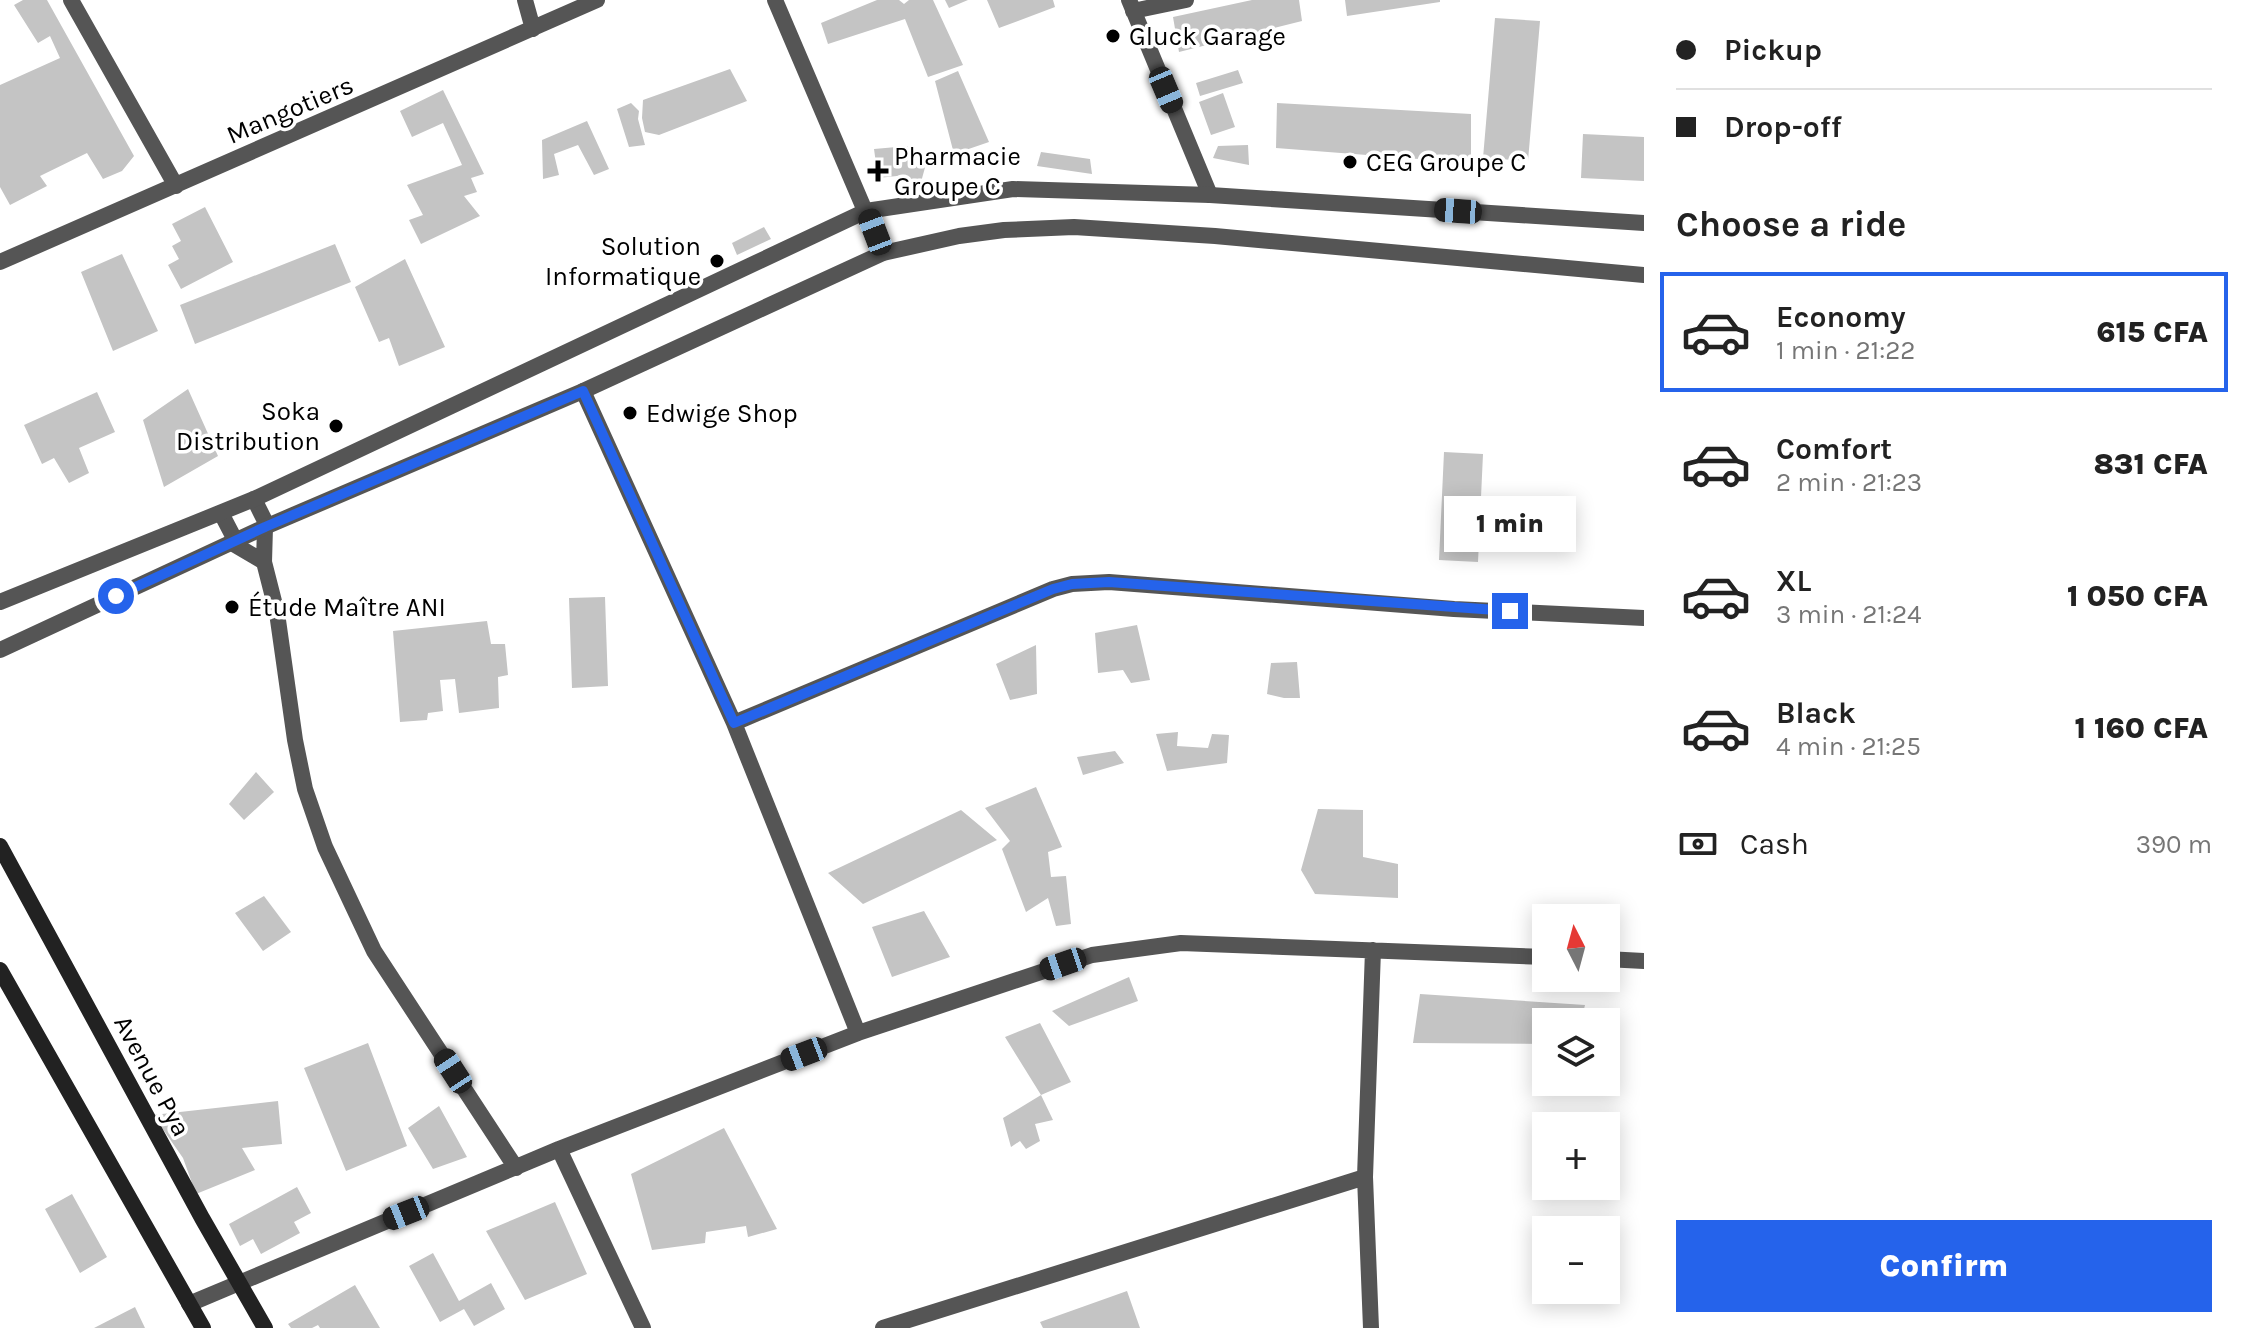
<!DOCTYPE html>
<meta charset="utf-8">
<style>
body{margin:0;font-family:Karla,sans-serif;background:#f6f6f6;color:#222;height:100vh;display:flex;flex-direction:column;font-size:30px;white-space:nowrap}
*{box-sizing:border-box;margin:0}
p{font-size:26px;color:#767676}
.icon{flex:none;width:44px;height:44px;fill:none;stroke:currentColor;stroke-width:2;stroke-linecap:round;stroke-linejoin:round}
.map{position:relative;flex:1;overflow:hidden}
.drawer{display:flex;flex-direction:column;background:#fff;width:600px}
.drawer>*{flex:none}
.guide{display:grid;align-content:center;height:176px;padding:0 32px;background:#fff}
.needle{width:52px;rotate:354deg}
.buttons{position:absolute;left:1532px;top:904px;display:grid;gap:16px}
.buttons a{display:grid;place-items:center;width:88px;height:88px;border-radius:0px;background:#fff;box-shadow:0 4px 20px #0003;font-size:40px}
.end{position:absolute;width:36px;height:36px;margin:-18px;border:10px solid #2563eb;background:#fff;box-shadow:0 0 0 4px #fff}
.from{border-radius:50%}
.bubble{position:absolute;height:56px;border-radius:0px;background:#fff;box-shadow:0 4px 20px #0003;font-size:26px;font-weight:800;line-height:56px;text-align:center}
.car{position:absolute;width:24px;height:48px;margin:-24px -12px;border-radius:10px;box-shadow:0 0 6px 2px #0007;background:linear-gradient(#222 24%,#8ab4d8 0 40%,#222 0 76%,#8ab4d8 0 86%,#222 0)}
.guide b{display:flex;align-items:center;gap:28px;height:76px;font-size:30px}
.guide b+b{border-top:2px solid #e0e0e0}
.guide i{width:20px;height:20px;background:#222}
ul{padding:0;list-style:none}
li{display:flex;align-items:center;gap:24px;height:120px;margin:0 16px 12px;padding:0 16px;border:4px solid transparent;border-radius:0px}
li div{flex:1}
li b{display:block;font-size:30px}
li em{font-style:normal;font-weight:800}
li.active{border-color:#2563eb}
li>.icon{width:72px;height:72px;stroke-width:1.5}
h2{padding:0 32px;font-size:36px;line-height:96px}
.pay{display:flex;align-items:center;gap:20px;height:88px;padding:0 32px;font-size:30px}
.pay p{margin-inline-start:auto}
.action{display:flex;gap:16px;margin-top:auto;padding:16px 32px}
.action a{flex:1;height:92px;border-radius:0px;background:#2563eb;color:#fff;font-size:32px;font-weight:800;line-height:92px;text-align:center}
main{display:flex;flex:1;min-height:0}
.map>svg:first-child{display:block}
</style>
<main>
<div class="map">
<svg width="1644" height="1328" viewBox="0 0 1644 1328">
<rect width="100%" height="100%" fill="#fff"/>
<!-- building -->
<path fill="#c4c4c4" d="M 23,0 L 47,0 L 134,156 L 122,171 L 103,179 L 87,153 L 40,176 L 47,186 L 10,205 L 0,187 L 0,85 L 60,58 L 50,36 L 38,43 L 14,5 Z
M 877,0 L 899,0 L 904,4 L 909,0 L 933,0 L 963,65 L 928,77 L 905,19 L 828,44 L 821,23 Z
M 945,0 L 968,0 L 949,8 Z
M 987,0 L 1053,0 L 1055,7 L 999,28 Z
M 1252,0 L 1299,0 L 1302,21 L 1179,52 L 1173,17 Z
M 1345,0 L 1440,0 L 1440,2 L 1347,16 Z
M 1495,18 L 1540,21 L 1528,161 L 1483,158 Z
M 730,69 L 747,101 L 659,135 L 645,132 L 642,118 L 643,100 Z
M 1238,70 L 1243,83 L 1200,96 L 1196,83 Z
M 958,71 L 989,142 L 954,154 L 935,81 Z
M 443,90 L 484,174 L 471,178 L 477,192 L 464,196 L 480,216 L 421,244 L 409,220 L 423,215 L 407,185 L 462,165 L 443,123 L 412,137 L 400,111 Z
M 1223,93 L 1235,127 L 1211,135 L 1199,102 Z
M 631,103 L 639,111 L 638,119 L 645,145 L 629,147 L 617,109 Z
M 1277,103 L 1471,114 L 1471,163 L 1276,148 Z
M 587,121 L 609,169 L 594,175 L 578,145 L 554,154 L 559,175 L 543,179 L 542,140 Z
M 1583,134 L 1644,137 L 1644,181 L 1581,178 Z
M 1248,145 L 1249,165 L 1213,158 L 1218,146 Z
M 908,146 L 926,164 L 921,182 L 902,184 L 897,176 L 878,178 L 874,149 Z
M 1041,152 L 1090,159 L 1092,174 L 1037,166 Z
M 205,207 L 233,262 L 181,289 L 168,265 L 179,259 L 172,246 L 181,241 L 172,224 Z
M 764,227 L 771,239 L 737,255 L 732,243 Z
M 335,244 L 351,282 L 195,344 L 180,305 Z
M 122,254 L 158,331 L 113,351 L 81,272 Z
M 405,259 L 445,347 L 399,366 L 389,338 L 379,342 L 355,287 Z
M 188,389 L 218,456 L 164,487 L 143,420 Z
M 97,392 L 115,432 L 79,448 L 89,473 L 69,483 L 54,458 L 42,464 L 24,425 Z
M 1444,452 L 1483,454 L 1478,562 L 1439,560 Z
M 605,597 L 608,686 L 572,688 L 569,598 Z
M 487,621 L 491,644 L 505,644 L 508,675 L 498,677 L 499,708 L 459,713 L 455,679 L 440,680 L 443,711 L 428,713 L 427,720 L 400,722 L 393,631 Z
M 1137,625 L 1150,680 L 1131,683 L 1123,670 L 1098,673 L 1095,633 Z
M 1036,645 L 1037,694 L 1010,700 L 996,664 Z
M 1297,662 L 1300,698 L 1284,698 L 1267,694 L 1271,663 Z
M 1178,732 L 1177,746 L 1208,748 L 1212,734 L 1229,735 L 1227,763 L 1167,771 L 1156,734 Z
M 1115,751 L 1124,763 L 1083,775 L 1077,757 Z
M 256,772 L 274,792 L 244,820 L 229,804 Z
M 1036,787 L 1062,847 L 1048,852 L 1051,877 L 1066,876 L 1071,924 L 1056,926 L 1048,898 L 1026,912 L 1002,849 L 1010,841 L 985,808 Z
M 1318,809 L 1363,810 L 1363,857 L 1398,864 L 1398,898 L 1315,894 L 1301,870 Z
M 961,810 L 997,840 L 863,904 L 828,873 Z
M 264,896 L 291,932 L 263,951 L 235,913 Z
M 924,911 L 950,957 L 892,977 L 872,927 Z
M 1129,977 L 1138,1001 L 1069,1026 L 1052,1011 Z
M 1420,994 L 1585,1005 L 1581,1022 L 1546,1022 L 1546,1044 L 1413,1043 Z
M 1040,1023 L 1071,1082 L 1041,1095 L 1005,1037 Z
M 368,1043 L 407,1146 L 346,1171 L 304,1068 Z
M 1041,1095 L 1053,1120 L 1035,1124 L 1040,1141 L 1026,1149 L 1020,1141 L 1011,1147 L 1003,1118 Z
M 278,1101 L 282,1144 L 242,1148 L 255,1170 L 196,1194 L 183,1158 L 153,1115 Z
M 439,1106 L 467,1157 L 433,1169 L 408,1128 Z
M 724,1128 L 777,1229 L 748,1237 L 746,1226 L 706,1232 L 705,1243 L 652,1250 L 631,1174 Z
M 297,1187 L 311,1213 L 294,1222 L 300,1233 L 261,1254 L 253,1239 L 240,1246 L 229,1224 Z
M 72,1194 L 107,1257 L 80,1273 L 45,1209 Z
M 555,1202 L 587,1274 L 525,1300 L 486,1231 Z
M 433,1253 L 459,1301 L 491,1283 L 505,1309 L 474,1326 L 464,1309 L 440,1322 L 409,1266 Z
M 355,1285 L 380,1328 L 320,1328 L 318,1325 L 312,1328 L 291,1328 L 288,1324 Z
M 1127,1291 L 1140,1328 L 1043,1328 L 1040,1322 Z
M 135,1307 L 145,1328 L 94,1328 Z"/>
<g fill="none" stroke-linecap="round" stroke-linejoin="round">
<!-- minor -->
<path stroke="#555" stroke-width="16" d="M 71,0 L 176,186
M 525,0 L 533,29
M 775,0 L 883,253
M 1129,0 L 1210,195
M 1133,11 L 1186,0
M 0,262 L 597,0
M 583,391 L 734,723 L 858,1033
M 254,499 L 267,525 L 265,527 L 264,562 L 277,613 L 295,740 L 305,789 L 325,847 L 374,951 L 516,1168
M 221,513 L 233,536 L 232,543 L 264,562
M 734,723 L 1053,589 L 1072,584 L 1109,582 L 1454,609 L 1644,618
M 1606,959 L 1644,961
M 559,1149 L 643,1328
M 189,1304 L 559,1149 L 858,1033 L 1092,955 L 1181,943 L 1546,957
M 883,1328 L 1365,1177
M 1371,1328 L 1365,1177 L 1373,950"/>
<!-- tertiary -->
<path stroke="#555" stroke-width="16" d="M 0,602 L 254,499 L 866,211 L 1013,189 L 1210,195 L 1644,223
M 0,650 L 265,527 L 583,391 L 883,253 L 959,236 L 1004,230 L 1074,227 L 1215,236 L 1644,275"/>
<!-- secondary -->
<path stroke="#222" stroke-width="16" d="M 0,846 L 202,1218 L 265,1328
M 0,970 L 203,1328"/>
</g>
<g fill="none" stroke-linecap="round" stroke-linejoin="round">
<!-- route -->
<path stroke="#2563eb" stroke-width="10" d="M 116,596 L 265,527 L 583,391 L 734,723 L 1053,589 L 1072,584 L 1109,582 L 1510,611"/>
</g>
<!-- markers -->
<g fill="#000" stroke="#fff" stroke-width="3">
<circle cx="1113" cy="36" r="8"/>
<circle cx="1350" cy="162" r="8"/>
<path d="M874 159h8v8h8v8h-8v8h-8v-8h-8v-8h8z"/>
<circle cx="717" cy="261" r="8"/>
<circle cx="630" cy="413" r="8"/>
<circle cx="336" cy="426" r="8"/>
<circle cx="232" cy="607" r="8"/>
</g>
<g text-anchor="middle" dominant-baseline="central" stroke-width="7" stroke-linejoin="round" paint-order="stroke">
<!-- poi labels -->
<g font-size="26" fill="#000" stroke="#fff" text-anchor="start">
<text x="1129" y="36">Gluck Garage</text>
<text x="894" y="156">Pharmacie<tspan x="894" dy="30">Groupe C</tspan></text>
<text x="1366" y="162">CEG Groupe C</text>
<text x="701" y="246" text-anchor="end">Solution<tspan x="701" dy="30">Informatique</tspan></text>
<text x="320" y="411" text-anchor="end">Soka<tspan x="320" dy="30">Distribution</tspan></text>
<text x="646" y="413">Edwige Shop</text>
<text x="248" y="607">Étude Maître ANI</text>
</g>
<!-- street labels -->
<g font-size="26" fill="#000" stroke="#fff">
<text transform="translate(290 110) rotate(-23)">Mangotiers</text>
<text transform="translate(152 1076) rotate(62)">Avenue Pya</text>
</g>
</g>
</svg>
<div class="buttons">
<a><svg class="needle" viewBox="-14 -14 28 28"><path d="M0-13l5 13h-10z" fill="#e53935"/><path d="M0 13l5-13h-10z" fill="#767676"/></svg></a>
<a><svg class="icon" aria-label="layers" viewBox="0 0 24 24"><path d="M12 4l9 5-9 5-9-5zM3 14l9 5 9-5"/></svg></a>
<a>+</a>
<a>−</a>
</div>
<i class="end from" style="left:116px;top:596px"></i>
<i class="end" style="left:1510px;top:611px"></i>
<div class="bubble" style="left:1444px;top:496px;width:132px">1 min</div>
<i class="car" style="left:1166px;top:90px;rotate:157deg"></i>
<i class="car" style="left:1458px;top:211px;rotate:274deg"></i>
<i class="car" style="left:875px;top:232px;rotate:339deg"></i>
<i class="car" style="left:1063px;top:964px;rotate:251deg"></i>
<i class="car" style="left:804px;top:1054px;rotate:249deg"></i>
<i class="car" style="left:453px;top:1071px;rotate:327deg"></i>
<i class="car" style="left:406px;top:1213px;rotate:248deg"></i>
</div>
<section class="drawer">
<div class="guide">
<b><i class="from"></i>Pickup</b>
<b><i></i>Drop-off</b>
</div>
<h2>Choose a ride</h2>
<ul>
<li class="active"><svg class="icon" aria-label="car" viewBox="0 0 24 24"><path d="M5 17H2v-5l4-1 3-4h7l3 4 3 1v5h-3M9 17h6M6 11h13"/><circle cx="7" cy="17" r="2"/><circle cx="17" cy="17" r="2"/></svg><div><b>Economy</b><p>1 min · 21:22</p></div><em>615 CFA</em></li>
<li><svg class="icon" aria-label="car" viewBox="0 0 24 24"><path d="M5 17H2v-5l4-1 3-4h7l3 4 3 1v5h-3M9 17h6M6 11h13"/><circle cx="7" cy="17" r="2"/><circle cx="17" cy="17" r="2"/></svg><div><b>Comfort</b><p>2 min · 21:23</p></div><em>831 CFA</em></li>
<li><svg class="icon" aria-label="car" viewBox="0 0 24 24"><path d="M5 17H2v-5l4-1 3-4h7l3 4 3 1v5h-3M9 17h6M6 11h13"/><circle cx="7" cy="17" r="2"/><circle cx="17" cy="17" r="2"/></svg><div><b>XL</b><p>3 min · 21:24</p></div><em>1 050 CFA</em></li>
<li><svg class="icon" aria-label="car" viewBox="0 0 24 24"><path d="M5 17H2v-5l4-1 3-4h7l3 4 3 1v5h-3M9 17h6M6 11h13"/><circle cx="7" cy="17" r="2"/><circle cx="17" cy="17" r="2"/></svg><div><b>Black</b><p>4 min · 21:25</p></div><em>1 160 CFA</em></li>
</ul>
<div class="pay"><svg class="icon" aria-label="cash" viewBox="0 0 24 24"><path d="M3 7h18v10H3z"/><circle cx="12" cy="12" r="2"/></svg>Cash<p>390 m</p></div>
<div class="action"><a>Confirm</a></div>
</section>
</main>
